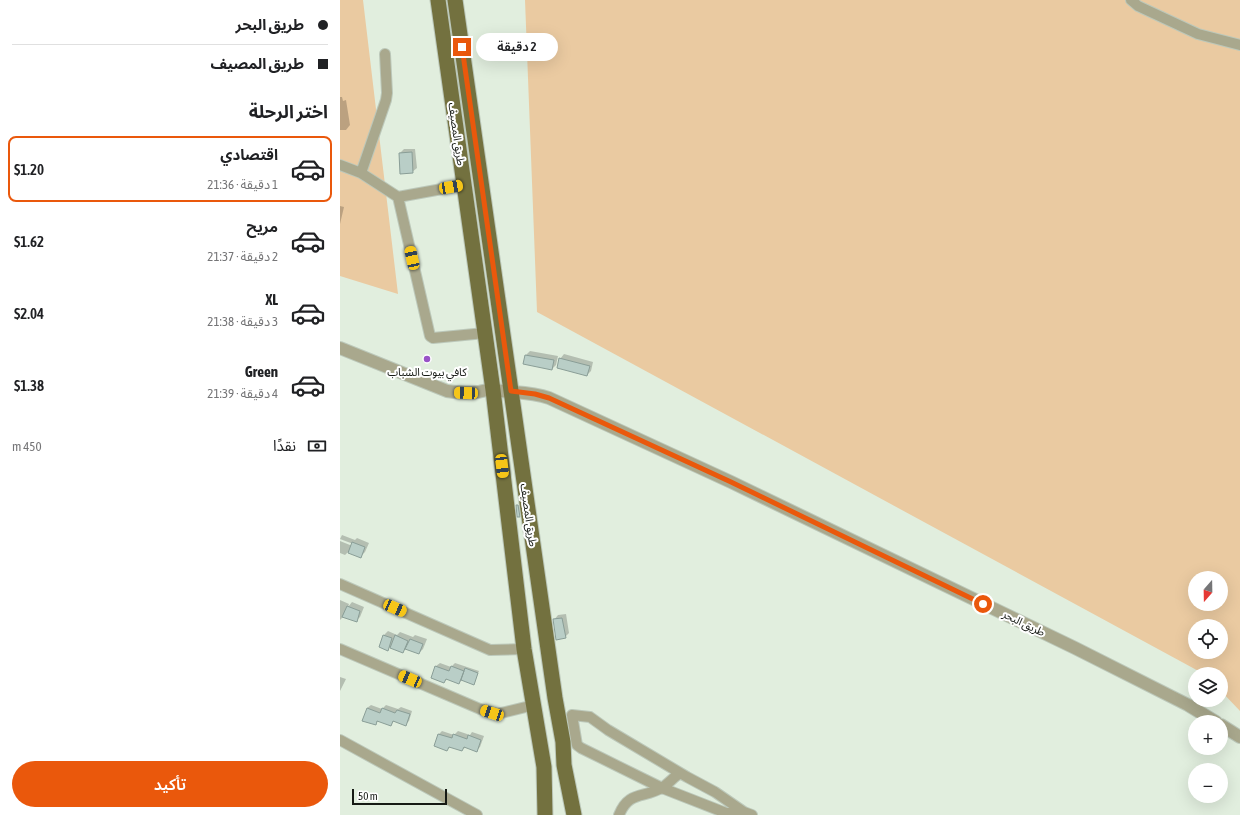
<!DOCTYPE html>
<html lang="ar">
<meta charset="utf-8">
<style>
body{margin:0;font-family:"Asap Condensed","Noto Sans Arabic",sans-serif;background:#f6f6f6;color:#202124;direction:rtl;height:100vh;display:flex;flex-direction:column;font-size:15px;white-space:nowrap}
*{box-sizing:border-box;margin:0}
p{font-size:13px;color:#757577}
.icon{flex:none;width:22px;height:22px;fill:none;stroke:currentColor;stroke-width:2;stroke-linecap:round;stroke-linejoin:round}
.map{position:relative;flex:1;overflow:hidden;direction:ltr}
.panel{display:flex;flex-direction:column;background:#fff;width:340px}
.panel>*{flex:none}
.top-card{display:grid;align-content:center;height:88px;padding:0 12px;background:#fff}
.needle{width:26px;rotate:200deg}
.buttons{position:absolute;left:848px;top:571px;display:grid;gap:8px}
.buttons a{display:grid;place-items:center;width:40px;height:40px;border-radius:50%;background:#fff;box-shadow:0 4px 16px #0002;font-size:20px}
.scale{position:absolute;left:12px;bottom:10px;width:95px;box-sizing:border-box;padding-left:4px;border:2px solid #161a15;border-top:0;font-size:11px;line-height:14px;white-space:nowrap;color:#161a15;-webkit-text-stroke:3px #fff;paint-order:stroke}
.end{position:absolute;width:18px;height:18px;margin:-9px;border:5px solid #ea580c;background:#fff;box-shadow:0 0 0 2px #fff}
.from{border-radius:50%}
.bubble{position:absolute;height:28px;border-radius:14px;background:#fff;box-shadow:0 4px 16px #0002;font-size:13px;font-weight:600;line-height:28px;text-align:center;direction:rtl}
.car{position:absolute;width:12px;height:24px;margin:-12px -6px;border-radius:5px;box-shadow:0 0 3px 1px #0007;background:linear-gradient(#f5c518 24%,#345 0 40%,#f5c518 0 76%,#345 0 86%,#f5c518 0)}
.top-card b{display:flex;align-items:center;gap:14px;height:38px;font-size:15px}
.top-card b+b{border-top:1px solid #e0e0e0}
.top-card i{width:10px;height:10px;background:#202124}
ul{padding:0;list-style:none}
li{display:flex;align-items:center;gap:12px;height:66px;margin:0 8px 6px;padding:0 4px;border:2px solid transparent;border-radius:8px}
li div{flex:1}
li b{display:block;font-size:15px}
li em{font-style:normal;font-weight:600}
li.active{border-color:#ea580c}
li>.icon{width:36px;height:36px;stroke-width:1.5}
h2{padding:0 12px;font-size:18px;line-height:48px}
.pay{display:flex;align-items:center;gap:10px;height:44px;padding:0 12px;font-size:15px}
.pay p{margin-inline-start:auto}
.primary-button{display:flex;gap:8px;margin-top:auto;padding:8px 12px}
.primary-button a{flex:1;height:46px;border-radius:24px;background:#ea580c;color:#fff;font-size:16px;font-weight:600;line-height:46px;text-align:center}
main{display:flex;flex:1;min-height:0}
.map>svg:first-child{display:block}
</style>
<main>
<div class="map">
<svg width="900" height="815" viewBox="0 0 900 815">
<rect width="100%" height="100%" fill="#e1eede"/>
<!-- green -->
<path fill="#eacaa1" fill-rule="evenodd" d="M 0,0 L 23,0 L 58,294 L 0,276 Z
M 185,0 L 900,0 L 900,711 L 881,691 L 881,674 L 864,674 L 197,312 ZM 855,578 L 881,578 L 881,604 L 855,604 ZM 855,626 L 881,626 L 881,652 L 855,652 Z"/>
<!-- shadow -->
<path fill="#0003" d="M 0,97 L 2,97 L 3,101 L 6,100 L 10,125 L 6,130 L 0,130 Z
M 64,149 L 75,149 L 77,168 L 72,172 L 60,153 Z
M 0,206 L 4,207 L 0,224 Z
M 190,351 L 218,356 L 216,365 L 212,369 L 186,355 Z
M 224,354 L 253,362 L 251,371 L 247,375 L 220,359 Z
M 180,504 L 181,514 L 179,516 L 177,506 Z
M 2,535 L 15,540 L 17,538 L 29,543 L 25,552 L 21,556 L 8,552 L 5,555 L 0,553 L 0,541 L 15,547 L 16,545 L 0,539 Z
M 0,600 L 9,604 L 8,607 L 12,602 L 24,607 L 20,617 L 16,621 L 4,616 L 0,620 Z
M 226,614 L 229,633 L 225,637 L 214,620 L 218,615 Z
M 48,631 L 57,635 L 60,632 L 73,637 L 75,635 L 87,639 L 83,649 L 79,653 L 66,648 L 63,651 L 50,647 L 48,649 L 44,635 Z
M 100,663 L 111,667 L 115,663 L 139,671 L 134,683 L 123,679 L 119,683 L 107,679 L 104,682 L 92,678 L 96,666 Z
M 0,677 L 6,679 L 0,691 Z
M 31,705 L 42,709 L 46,705 L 58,709 L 61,707 L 72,711 L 69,721 L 65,725 L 54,721 L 51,724 L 39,720 L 35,724 L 27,708 Z
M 102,731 L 114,735 L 118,731 L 130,735 L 132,732 L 144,736 L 140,747 L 137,750 L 126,747 L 122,750 L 111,746 L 107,750 L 95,746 L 99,734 Z"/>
<!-- building -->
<path fill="#b9cec7" stroke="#8a9e97" d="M 72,152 L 73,173 L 60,174 L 59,153 Z
M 185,355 L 214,360 L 212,370 L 183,364 Z
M 219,358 L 250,366 L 247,376 L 217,368 Z
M 176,505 L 178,505 L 180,517 L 177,517 Z
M 12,542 L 25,547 L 21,558 L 8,553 Z
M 7,606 L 20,611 L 17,622 L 2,617 Z
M 222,618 L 226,638 L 216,640 L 213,619 Z
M 43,635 L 52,638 L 48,651 L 39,647 Z
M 55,635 L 68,641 L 63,653 L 50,648 Z
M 70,639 L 83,644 L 79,654 L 65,649 Z
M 95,666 L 109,671 L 111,666 L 124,671 L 119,684 L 106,679 L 104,683 L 91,678 Z
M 125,668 L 138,673 L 134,685 L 121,680 Z
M 27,708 L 40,713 L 42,708 L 55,713 L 57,710 L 70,714 L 66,726 L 53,721 L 51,726 L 37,721 L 36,725 L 22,721 Z
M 98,734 L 112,738 L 113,734 L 127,739 L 128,735 L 141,740 L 137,752 L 124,747 L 122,751 L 109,747 L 107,751 L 94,746 Z"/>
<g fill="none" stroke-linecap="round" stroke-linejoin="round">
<!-- minor casing -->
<g stroke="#bcc8ba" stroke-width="12">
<path id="minor" d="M 791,0 L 798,6 L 858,34 L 900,45
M 45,54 L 47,93 L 46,100 L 21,173 L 58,197
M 0,165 L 21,173
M 124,185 L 58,197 L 90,336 L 93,338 L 145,333
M 0,584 L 150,650 L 184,649
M 0,649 L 140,709 L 157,714 L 194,705
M 0,740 L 137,815
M 404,812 L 386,813 L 322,788 L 241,748 L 237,745 L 232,715 L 250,717 L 268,730 L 347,777 L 375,792 L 404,812 L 412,815
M 279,815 C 289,790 304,799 323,787 C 329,783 334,777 340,773"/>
</g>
<!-- tertiary casing -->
<g stroke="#bcc8ba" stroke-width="14">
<path id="tertiary" d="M 0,348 L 107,391 C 118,393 127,393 138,392 C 143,391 149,389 154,390 C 172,393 190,391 209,398 L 391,482 L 735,648 L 848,705 L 876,722
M 881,725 L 900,737"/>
</g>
<!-- primary casing -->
<g stroke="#bcc8ba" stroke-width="17">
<path id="primary" d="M 98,0 L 153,390 L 184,649 L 204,767 L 205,815
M 115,0 L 215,698 L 223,742 L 224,765 L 234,815"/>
</g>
<!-- minor -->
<use href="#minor" stroke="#a9a88d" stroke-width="10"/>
<!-- tertiary -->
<use href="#tertiary" stroke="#a9a88d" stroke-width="12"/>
<!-- primary -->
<use href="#primary" stroke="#73713f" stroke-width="15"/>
</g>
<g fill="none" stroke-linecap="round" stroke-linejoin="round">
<!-- route -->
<path stroke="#ea580c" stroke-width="5" d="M 122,47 L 171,391 L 195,394 L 209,398 L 391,482 L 643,604"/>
</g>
<!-- markers -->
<circle fill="#9852c7" stroke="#fff" stroke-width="1.5" cx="87" cy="359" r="4"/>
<g text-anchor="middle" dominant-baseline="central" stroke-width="4" stroke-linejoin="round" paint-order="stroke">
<!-- street labels -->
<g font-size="11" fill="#161a15" stroke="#fff">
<text transform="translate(117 134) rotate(82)">طريق المصيف</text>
<text transform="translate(189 515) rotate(82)">طريق المصيف</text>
<text transform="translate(684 623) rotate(26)">طريق البحر</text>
</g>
<!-- poi labels -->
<g font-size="11" fill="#161a15" stroke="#fff">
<text x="87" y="372">كافي بيوت الشباب</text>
</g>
</g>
</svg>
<div class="buttons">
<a><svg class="needle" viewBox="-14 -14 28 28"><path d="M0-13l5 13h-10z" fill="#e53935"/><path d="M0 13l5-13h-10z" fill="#757577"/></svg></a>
<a><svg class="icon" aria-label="locate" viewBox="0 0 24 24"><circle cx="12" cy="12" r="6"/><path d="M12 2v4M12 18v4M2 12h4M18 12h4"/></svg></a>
<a><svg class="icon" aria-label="layers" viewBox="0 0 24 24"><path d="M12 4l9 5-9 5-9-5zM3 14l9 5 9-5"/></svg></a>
<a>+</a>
<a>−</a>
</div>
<div class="scale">50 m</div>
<i class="end from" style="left:643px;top:604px"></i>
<i class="end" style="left:122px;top:47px"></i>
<div class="bubble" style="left:136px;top:33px;width:82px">2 دقيقة</div>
<i class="car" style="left:111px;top:187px;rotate:80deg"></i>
<i class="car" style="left:72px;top:258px;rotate:348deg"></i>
<i class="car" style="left:126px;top:393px;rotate:272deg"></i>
<i class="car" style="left:162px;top:466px;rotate:173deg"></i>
<i class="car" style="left:55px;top:608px;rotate:114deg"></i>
<i class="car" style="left:70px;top:679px;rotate:293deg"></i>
<i class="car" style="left:152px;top:713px;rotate:288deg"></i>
</div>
<section class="panel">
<div class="top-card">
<b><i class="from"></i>طريق البحر</b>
<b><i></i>طريق المصيف</b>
</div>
<h2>اختر الرحلة</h2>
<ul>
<li class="active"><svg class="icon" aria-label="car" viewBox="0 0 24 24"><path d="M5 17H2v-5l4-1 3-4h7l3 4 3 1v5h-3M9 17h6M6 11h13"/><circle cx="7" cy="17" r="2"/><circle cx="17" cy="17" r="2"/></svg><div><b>اقتصادي</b><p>1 دقيقة · 21:36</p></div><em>$1.20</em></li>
<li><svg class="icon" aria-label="car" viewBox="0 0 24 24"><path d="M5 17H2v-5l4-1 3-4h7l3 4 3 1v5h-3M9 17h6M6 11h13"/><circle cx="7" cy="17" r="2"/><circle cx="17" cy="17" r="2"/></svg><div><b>مريح</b><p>2 دقيقة · 21:37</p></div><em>$1.62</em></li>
<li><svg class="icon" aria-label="car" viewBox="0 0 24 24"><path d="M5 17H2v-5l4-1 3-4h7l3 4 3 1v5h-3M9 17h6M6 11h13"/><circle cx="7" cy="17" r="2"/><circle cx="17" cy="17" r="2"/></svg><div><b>XL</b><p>3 دقيقة · 21:38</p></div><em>$2.04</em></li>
<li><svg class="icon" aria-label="car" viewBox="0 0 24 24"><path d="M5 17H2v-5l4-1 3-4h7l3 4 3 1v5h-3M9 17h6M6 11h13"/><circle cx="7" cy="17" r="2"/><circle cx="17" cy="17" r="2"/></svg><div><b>Green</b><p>4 دقيقة · 21:39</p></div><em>$1.38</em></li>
</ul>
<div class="pay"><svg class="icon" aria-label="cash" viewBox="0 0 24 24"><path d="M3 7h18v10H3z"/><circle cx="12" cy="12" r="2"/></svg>نقدًا<p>450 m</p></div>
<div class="primary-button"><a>تأكيد</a></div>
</section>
</main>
